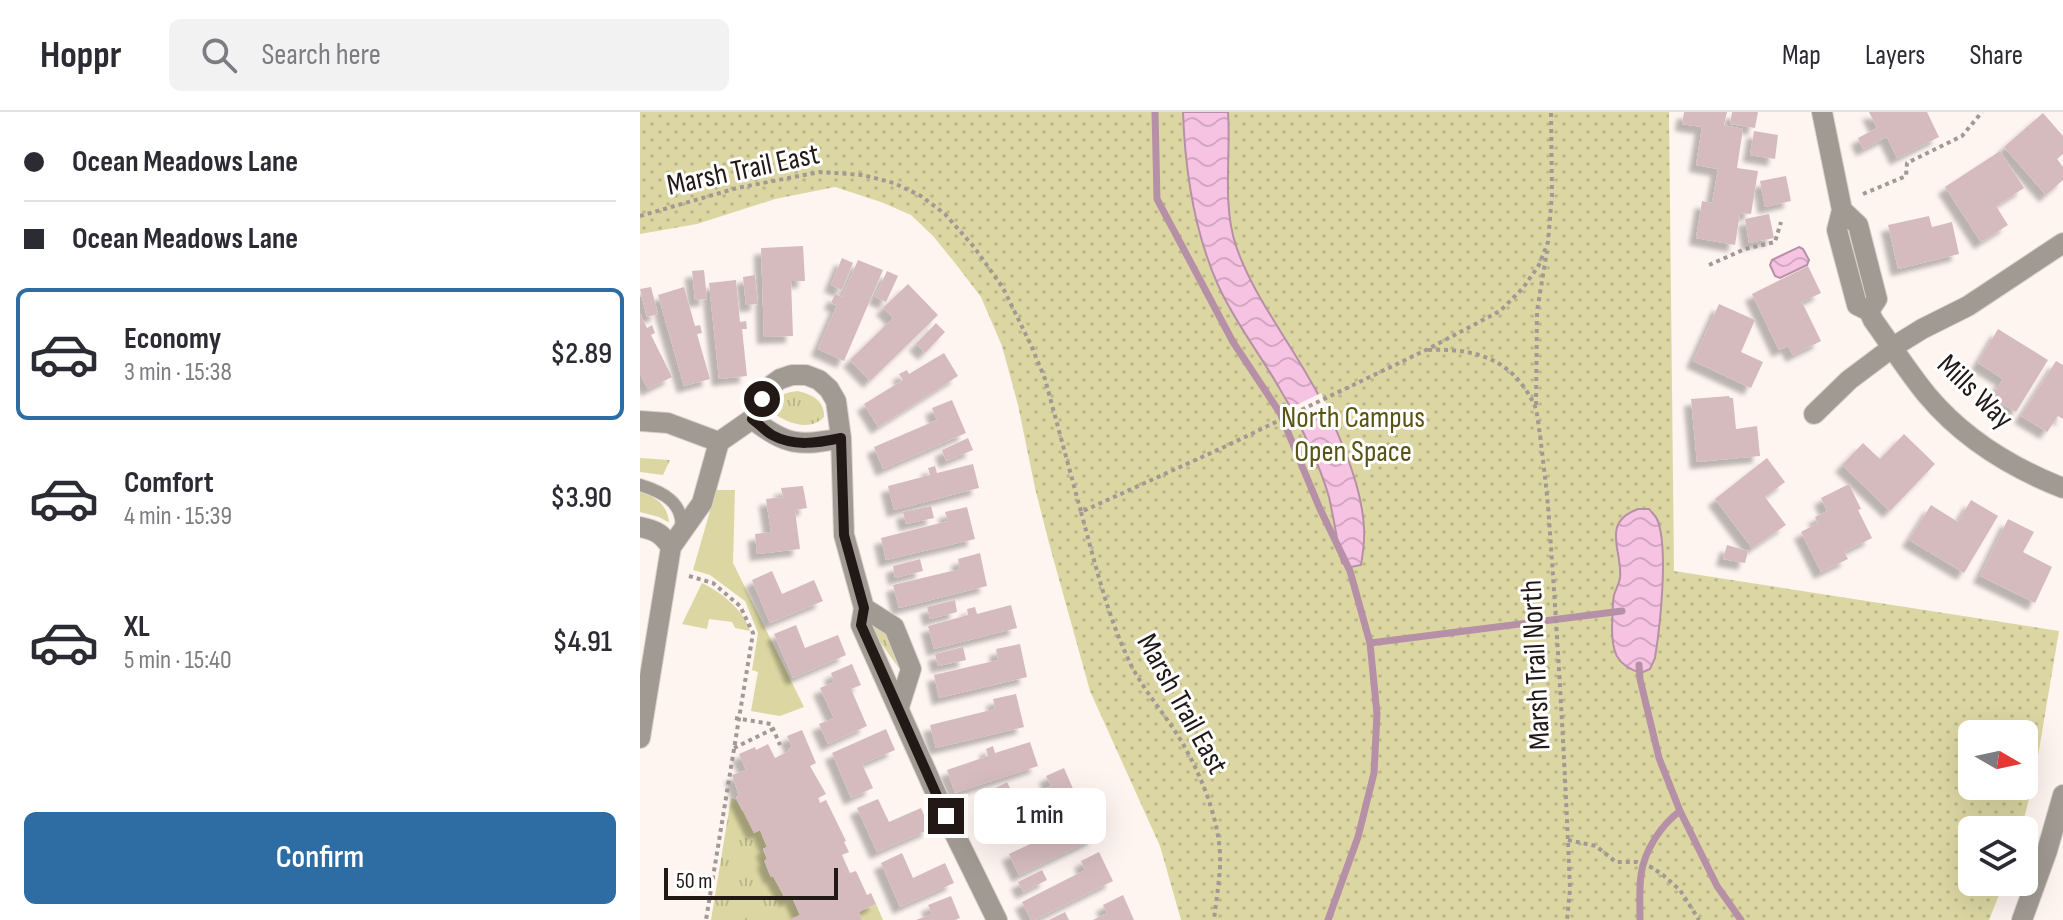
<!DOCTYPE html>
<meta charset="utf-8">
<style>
body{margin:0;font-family:"Sofia Sans Condensed",sans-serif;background:#f2f2f3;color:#2b2b33;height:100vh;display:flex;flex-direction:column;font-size:30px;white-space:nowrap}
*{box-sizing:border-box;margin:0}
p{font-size:26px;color:#7c7c81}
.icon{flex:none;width:44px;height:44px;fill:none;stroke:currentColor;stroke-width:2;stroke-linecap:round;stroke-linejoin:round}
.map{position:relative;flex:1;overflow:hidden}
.sheet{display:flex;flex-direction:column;background:#fff;width:640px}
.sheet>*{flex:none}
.banner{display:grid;align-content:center;height:176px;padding:0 24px;background:#fff}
.needle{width:52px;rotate:99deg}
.fabs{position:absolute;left:1318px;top:608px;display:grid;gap:16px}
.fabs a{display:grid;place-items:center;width:80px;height:80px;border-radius:12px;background:#fff;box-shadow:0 8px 32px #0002;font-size:40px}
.scale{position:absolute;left:24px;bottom:20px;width:174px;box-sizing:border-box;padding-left:8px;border:4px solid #221916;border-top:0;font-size:22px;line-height:28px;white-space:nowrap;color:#221916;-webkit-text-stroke:6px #fff;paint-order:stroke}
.end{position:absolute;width:36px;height:36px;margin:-18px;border:10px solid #221916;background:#fff;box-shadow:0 0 0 4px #fff}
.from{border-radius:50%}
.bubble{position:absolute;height:56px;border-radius:12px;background:#fff;box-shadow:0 8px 32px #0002;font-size:26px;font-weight:600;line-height:56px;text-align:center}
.banner b{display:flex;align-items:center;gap:28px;height:76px;font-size:30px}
.banner b+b{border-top:2px solid #e1e1e2}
.banner i{width:20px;height:20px;background:#2b2b33}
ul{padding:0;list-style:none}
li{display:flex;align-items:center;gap:24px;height:132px;margin:0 16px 12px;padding:0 8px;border:4px solid transparent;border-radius:12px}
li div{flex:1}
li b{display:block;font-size:30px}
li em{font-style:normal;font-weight:600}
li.active{border-color:#2e6da4}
li>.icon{width:72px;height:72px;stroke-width:1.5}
.button{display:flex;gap:16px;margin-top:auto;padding:16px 24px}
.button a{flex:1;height:92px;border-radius:12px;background:#2e6da4;color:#fff;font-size:32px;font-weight:600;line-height:92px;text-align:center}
header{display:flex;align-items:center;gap:48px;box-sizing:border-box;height:112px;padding:0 40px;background:#fff;border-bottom:2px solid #e1e1e2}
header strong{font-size:38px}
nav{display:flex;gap:44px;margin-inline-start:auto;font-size:28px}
.search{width:560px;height:72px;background:#f2f2f3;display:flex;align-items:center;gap:20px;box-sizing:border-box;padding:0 28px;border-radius:12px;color:#7c7c81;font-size:30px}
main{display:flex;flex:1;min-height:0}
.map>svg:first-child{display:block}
</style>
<header>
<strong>Hoppr</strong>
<div class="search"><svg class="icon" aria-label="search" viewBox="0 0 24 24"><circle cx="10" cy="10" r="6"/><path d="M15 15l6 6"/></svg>Search here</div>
<nav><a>Map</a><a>Layers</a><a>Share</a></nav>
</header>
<main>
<section class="sheet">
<div class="banner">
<b><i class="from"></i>Ocean Meadows Lane</b>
<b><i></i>Ocean Meadows Lane</b>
</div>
<ul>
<li class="active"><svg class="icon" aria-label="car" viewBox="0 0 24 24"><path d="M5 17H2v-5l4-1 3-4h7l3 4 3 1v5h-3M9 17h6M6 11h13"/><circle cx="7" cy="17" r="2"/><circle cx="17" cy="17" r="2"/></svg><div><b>Economy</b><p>3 min · 15:38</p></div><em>$2.89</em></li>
<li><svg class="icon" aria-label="car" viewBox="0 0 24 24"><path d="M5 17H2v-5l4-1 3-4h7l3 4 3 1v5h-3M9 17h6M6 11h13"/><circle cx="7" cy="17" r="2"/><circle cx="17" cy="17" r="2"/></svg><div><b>Comfort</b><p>4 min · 15:39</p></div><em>$3.90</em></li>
<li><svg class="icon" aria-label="car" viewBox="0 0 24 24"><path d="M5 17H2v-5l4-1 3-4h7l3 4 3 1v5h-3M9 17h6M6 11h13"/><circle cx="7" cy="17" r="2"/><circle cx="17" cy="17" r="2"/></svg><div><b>XL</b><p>5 min · 15:40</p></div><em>$4.91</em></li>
</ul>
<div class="button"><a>Confirm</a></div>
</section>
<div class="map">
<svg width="1423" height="808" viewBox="0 0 1423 808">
<defs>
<pattern id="grass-tufts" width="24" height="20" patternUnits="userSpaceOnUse" patternTransform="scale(2)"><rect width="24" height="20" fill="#dcd7a2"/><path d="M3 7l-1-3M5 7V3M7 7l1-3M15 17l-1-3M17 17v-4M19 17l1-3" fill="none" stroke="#bcb88b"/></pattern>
<pattern id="park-dots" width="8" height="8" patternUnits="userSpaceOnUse" patternTransform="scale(2)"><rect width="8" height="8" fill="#dcd7a2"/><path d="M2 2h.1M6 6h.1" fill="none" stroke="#bcb88b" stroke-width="1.8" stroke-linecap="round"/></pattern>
<pattern id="water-waves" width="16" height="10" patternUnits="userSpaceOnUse" patternTransform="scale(2)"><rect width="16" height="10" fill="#f6c3e3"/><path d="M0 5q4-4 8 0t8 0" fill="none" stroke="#d3a7c2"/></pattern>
<filter id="shadow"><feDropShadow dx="-7" dy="7" stdDeviation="2" flood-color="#0004"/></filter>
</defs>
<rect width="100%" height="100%" fill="#fef4f0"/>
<!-- grass -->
<path fill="url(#grass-tufts)" d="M 157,279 C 172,282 185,289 184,305 C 170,320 146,311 132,300 C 133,284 144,281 157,279 Z
M 0,346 L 30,348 L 23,363 L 0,360 Z
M 0,379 C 16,386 26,391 29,409 L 28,410 L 19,405 L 0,400 Z
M 232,512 L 236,512 L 249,526 L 261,554 L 258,555 L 231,517 Z
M 91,686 L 96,688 L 102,699 L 104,698 L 114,721 L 120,718 L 127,735 L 123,737 L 127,747 L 124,749 L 131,764 L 133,764 L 146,788 L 152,785 L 160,803 L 154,808 L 71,808 Z
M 236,792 L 243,808 L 222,808 L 219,800 Z"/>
<!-- park -->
<path fill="url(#park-dots)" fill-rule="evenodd" d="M 0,0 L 1029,0 L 1034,459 L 1419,519 L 1394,668 L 1381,718 L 1332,718 L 1332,770 L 1364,770 L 1349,808 L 541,808 L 520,734 L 450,579 L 409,431 L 395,376 L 378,293 L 362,234 L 341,185 L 315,151 L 293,124 L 271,103 L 241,90 L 195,75 L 135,87 L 57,112 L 0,122 ZM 1332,622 L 1384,622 L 1384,674 L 1332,674 Z"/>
<!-- garden -->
<path fill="#dcd7a2" d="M 76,378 L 95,378 L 93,451 L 164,595 L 140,604 L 111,599 L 118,560 L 112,558 L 118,521 L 105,489 L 70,463 L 53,458 Z
M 62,471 C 81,480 104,498 110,519 L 95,516 L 92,510 L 69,507 L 67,517 L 42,512 Z"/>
<!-- water -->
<path fill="url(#water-waves)" stroke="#b690a6" stroke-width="2" d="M 543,0 L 588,0 C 591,44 582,92 596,134 C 613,183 645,223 670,268 C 694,308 722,370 724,416 C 725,429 723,441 721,453 L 711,455 L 702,451 C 697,429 694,407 689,385 C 680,353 658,307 641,279 C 621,243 595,211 578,173 C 554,119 545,59 543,0 Z
M 1159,135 L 1163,137 L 1169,148 L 1167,153 L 1140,166 L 1135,164 L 1130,153 L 1132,148 Z
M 998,397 L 1009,397 C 1012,401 1015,403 1017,407 C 1029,435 1020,515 1015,546 L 1010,557 L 1001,561 C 975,553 972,539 972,514 C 973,504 972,494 974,483 C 976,477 979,472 980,466 C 983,439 960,411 998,397 Z"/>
<!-- pier -->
<path fill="#fef4f0" d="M 681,281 L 687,293 L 652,310 L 646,298 Z"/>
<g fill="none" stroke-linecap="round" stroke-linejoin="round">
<!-- stream -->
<path stroke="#b690a6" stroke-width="7" d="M 515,0 L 517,87 L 593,230 L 640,301 L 680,397 L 710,459 L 730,531 L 737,602 L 734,661 L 718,725 L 688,808
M 730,531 L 982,499
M 999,553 L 1000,567 L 1019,646 L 1040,699 L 1077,774 L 1101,808
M 1000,808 C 1000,793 999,778 1001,763 C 1004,739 1021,713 1040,699"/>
</g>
<!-- building -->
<path fill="#d5bbbe" filter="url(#shadow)" d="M 1044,0 L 1087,0 L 1084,13 L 1103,17 L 1097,56 L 1118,59 L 1111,102 L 1100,101 L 1095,133 L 1056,126 L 1062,89 L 1072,91 L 1078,57 L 1056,53 L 1062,15 L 1042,12 Z
M 1092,0 L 1118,0 L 1115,16 L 1090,12 Z
M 1229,0 L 1287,0 L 1299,25 L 1257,46 L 1247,25 L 1223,37 L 1218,26 L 1237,16 Z
M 1403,1 L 1423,24 L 1423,42 L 1417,47 L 1423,55 L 1423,68 L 1406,83 L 1364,35 Z
M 1114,19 L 1138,23 L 1135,47 L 1110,43 Z
M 1360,39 L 1384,76 L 1356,94 L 1368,113 L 1341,130 L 1305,75 Z
M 1146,64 L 1151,89 L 1125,95 L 1120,69 Z
M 1129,102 L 1134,126 L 1109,131 L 1105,107 Z
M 1289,104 L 1292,115 L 1312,110 L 1319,142 L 1258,157 L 1248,113 Z
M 163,134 L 165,169 L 151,169 L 153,224 L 124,225 L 121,136 Z
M 202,146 L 213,151 L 202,178 L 191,173 Z
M 218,148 L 243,158 L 204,249 L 178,237 L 197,193 L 191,191 L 195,182 L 202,185 Z
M 1168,154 L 1181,181 L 1162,190 L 1181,229 L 1153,243 L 1148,234 L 1139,238 L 1112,182 Z
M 64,158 L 67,187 L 55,188 L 52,159 Z
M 247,159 L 258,164 L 246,190 L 235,185 Z
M 115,163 L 118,192 L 106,193 L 103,165 Z
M 96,168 L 100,210 L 106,209 L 107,217 L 102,217 L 107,264 L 79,267 L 69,171 Z
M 268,172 L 298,203 L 230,269 L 210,248 L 253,206 L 243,196 Z
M 11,175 L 18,202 L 7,205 L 0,177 Z
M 44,175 L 55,214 L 60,213 L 62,221 L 57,222 L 70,267 L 44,274 L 18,183 Z
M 1079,192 L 1115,208 L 1101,240 L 1123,250 L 1111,276 L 1053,249 Z
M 0,202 L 7,216 L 12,213 L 15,221 L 11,223 L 32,265 L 8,277 L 0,262 Z
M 296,211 L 305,220 L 285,241 L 276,232 Z
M 1358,217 L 1408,248 L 1376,300 L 1351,286 L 1363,267 L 1338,251 Z
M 304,241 L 318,264 L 238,315 L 224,292 L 263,268 L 259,262 L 267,258 L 269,262 Z
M 1416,249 L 1423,253 L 1423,307 L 1418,304 L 1407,320 L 1381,304 Z
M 1089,284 L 1090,286 L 1093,286 L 1096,317 L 1117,314 L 1120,344 L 1057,350 L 1051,287 Z
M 312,288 L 326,321 L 243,357 L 234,335 L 297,308 L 292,296 Z
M 1264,322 L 1295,352 L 1250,399 L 1202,353 L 1223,331 L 1240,347 Z
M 328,326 L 333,338 L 306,349 L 302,338 Z
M 1127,346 L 1145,370 L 1125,385 L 1146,413 L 1112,436 L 1075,387 Z
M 333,352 L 339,376 L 254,398 L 248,374 L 290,363 L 288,356 L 295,354 L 297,361 Z
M 1209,372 L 1221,397 L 1218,398 L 1232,426 L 1204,440 L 1208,447 L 1181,460 L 1161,420 L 1178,411 L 1175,405 L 1187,399 L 1181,386 Z
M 163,374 L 167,396 L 155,398 L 160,437 L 117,442 L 115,422 L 131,420 L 126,387 L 143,385 L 141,376 Z
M 1331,388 L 1358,404 L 1324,461 L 1269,428 L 1291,393 L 1318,410 Z
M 291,394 L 294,406 L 266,412 L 263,400 Z
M 327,395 L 335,427 L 246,448 L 241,426 L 308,409 L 305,400 Z
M 1368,407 L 1394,420 L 1383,440 L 1412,455 L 1395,491 L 1340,464 Z
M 1087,433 L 1108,439 L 1105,451 L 1083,447 Z
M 340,441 L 347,474 L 259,496 L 253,473 L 320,457 L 318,447 Z
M 280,447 L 283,459 L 255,466 L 253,454 Z
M 132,459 L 142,482 L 174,468 L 183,489 L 130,511 L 112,468 Z
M 315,488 L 317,500 L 290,507 L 287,495 Z
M 371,493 L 377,516 L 294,537 L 288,514 L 328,503 L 327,497 L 335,495 L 337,502 Z
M 156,513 L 165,536 L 198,523 L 206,543 L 153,566 L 134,522 Z
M 380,532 L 387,565 L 299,586 L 294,563 L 358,548 L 356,537 Z
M 323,535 L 326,548 L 298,554 L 295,542 Z
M 212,552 L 221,573 L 211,577 L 227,614 L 188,632 L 179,612 L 194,606 L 180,576 L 194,570 L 191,561 Z
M 376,582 L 384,615 L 296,636 L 290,613 L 355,597 L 353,587 Z
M 246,617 L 255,638 L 222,652 L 233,676 L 211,686 L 192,641 Z
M 162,618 L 176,651 L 170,654 L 186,682 L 178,686 L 180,691 L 186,688 L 206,729 L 204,730 L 209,740 L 202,743 L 210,761 L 216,759 L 227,783 L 231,781 L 236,792 L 219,800 L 222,808 L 149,808 L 160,803 L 152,785 L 146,788 L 133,764 L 131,765 L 124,749 L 127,747 L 123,737 L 127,735 L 120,718 L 114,721 L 96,685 L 99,684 L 92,663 L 106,658 L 99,642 L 115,635 L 116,638 L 128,632 L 135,646 L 149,639 L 148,637 L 152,635 L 147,624 Z
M 390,630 L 398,654 L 315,681 L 307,658 L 348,644 L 346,637 L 353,634 L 355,641 Z
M 424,656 L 437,686 L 356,720 L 348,701 L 411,674 L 406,664 Z
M 367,670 L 372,680 L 348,692 L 343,682 Z
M 238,687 L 249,710 L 281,696 L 290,717 L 237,740 L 217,696 Z
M 445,704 L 455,726 L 379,763 L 369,742 L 407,724 L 404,717 L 410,714 L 413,720 Z
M 459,740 L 473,769 L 395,808 L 391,808 L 382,790 L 445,758 L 441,749 Z
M 262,741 L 273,766 L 305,751 L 314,771 L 260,795 L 241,751 Z
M 402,758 L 407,768 L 383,780 L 378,770 Z
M 483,783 L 494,808 L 453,808 L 467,801 L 463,793 Z
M 311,784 L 320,806 L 315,808 L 276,808 L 292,802 L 288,793 Z
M 425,800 L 429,808 L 409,808 Z"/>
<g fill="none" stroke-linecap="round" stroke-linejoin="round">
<!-- service casing -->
<g stroke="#dbd1cd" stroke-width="14">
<path id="service" d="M 0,373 C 23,380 45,391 41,419"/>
</g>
<!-- minor casing -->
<g stroke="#dbd1cd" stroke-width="22">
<path id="minor" d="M 1182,0 L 1202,98 L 1197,118 L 1217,193 L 1229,199 L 1237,187 L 1218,113 L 1202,98
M 1229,199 L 1233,208 C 1251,233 1268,260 1287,283 C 1323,326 1372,356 1423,376
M 1174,302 L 1209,268 L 1253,235 L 1282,217 L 1328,194 L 1423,131
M 112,307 C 146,333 159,335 201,326
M 0,309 L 28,311 L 79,330
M 0,415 C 16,418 22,422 31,435 L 0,626
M 31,435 L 62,391 L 79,330 L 112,307 L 129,275 L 140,267 L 152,263 L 166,263 L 179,268 L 189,277 L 196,289 L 201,326 L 204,423 L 224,496 L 221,513 L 306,704 L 357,808
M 224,496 L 254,515 L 271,557 L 259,595
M 1382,808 L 1407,739 L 1423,683"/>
</g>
<!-- path -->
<path stroke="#a29895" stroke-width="4" stroke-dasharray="4 4" stroke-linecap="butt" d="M 1223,82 L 1266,64 L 1267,51 L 1322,24 L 1342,0
M 0,104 L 97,76 L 180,60 L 223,63 L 254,71 L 281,84 L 305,102 L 334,135 L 363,176 L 391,233 L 405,267 L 441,400 L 584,335 L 786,238 L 860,199 L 883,176 L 899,153 L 908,130 L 912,83 L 911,0
M 1069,153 L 1105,137 L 1135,130 L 1141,110
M 788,238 C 836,236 872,247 894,292 C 898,301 898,313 900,322 C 903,350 907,378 909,407 C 918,530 925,654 930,777 L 927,808
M 896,293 L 897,199 L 907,139
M 441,400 C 455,451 467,503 490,551 C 504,579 524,601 540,627 C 561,662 582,712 580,754 C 579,772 576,790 574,808
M 49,464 L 73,471 L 100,494 L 113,521 L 66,808
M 95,606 L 131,612 L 140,633
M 94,636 L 133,617
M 928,728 L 956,734 L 976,750 L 997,750 L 1011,755 L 1023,763 L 1040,778 L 1059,808"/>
<!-- service -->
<use href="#service" stroke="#a09a92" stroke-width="12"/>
<!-- minor -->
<use href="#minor" stroke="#a09a92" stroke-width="20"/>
</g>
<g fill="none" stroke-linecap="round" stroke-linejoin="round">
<!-- route -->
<path stroke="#221916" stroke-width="10" d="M 122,287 L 112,307 C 119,312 125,319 132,323 C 154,335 177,331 201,326 L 204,423 L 224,496 L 221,513 L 306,704"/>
</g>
<g text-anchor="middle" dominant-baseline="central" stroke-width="6" stroke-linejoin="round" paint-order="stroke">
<!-- street labels -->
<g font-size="30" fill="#221916" stroke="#fff">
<text transform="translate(103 58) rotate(-12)">Marsh Trail East</text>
<text transform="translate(1335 280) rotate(44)">Mills Way</text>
<text transform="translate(896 553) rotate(-93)">Marsh Trail North</text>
<text transform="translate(542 592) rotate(61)">Marsh Trail East</text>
</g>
<!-- park labels -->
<g font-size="30" fill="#595415" stroke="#fff">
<text x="713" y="306">North Campus<tspan x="713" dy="34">Open Space</tspan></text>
</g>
</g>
</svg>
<div class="fabs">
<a><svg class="needle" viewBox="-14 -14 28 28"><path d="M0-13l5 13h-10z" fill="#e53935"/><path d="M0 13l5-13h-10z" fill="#7c7c81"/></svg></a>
<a><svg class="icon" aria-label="layers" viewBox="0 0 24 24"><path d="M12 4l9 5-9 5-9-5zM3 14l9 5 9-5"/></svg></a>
</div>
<div class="scale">50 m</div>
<i class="end from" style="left:122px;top:287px"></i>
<i class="end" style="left:306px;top:704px"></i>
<div class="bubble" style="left:334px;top:676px;width:132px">1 min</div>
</div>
</main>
